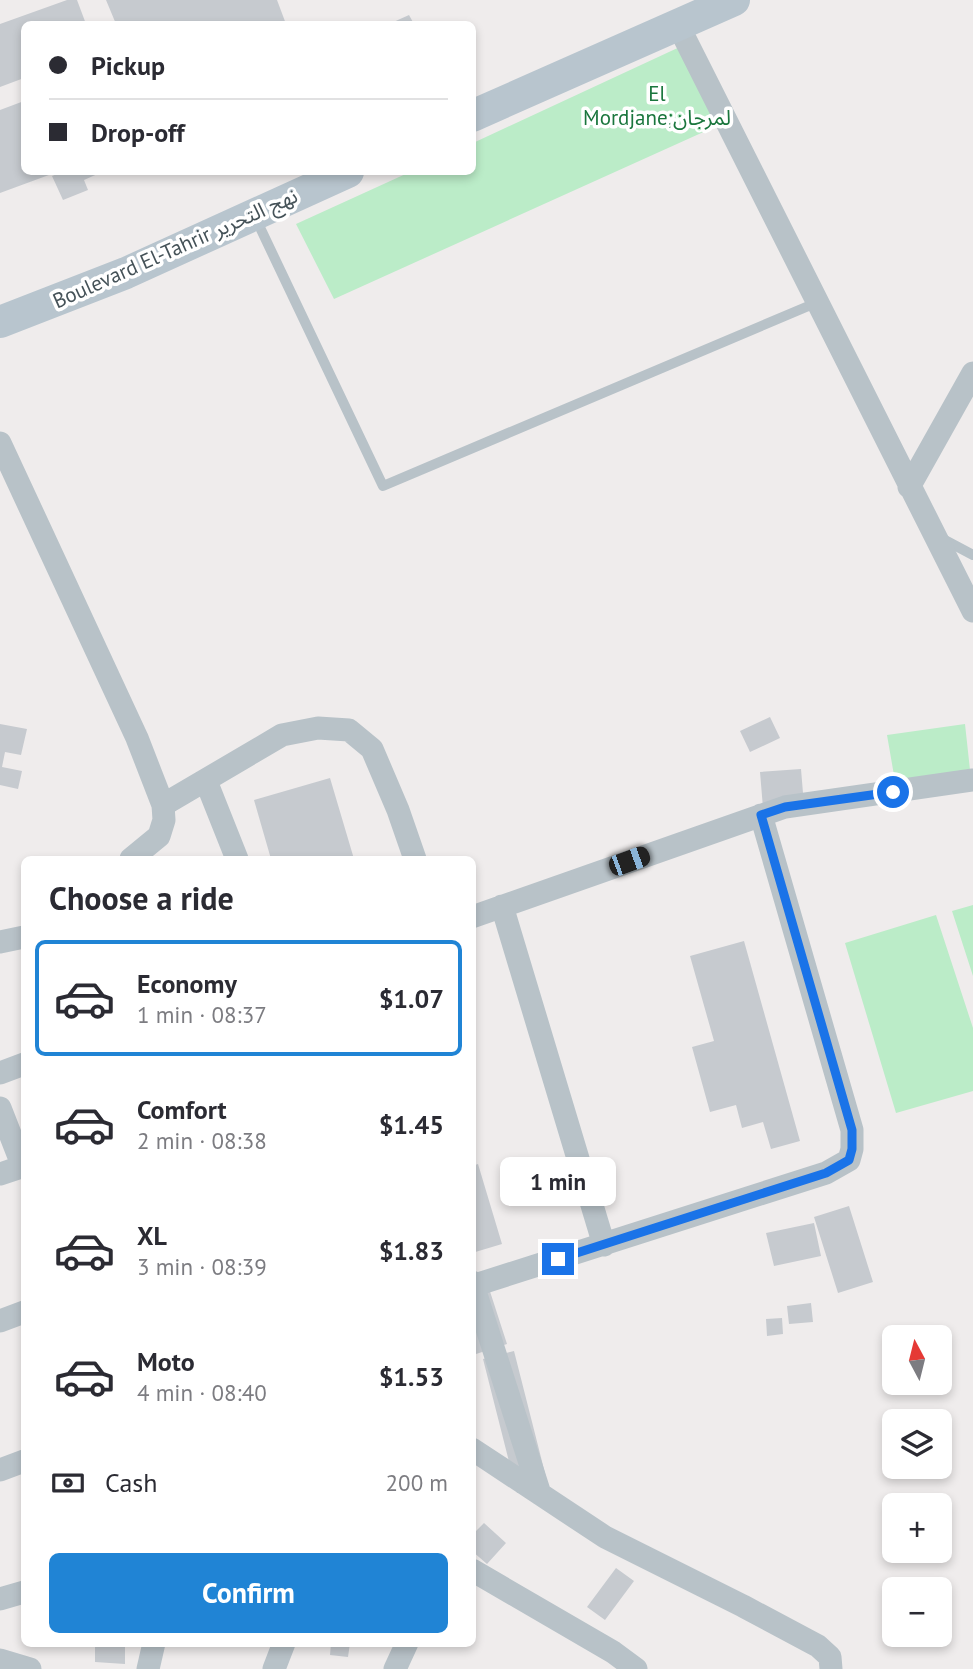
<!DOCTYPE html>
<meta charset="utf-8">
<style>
body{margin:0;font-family:"PT Sans","Noto Sans Arabic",sans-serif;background:#f2f2f3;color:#2b2b33;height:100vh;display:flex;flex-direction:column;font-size:26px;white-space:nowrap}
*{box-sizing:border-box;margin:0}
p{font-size:23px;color:#7c7c81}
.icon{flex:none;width:38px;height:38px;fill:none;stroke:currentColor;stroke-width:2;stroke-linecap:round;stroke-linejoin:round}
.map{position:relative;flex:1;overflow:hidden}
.panel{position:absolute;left:21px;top:856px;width:455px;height:791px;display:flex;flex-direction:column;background:#fff;border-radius:10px;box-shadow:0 4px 10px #0003}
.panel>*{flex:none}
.guide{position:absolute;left:21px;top:21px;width:455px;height:154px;border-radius:10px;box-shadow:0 4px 10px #0003;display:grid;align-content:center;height:154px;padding:0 28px;background:#fff}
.needle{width:46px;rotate:353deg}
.fabs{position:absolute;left:882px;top:1325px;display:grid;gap:14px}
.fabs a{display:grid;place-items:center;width:70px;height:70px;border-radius:10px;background:#fff;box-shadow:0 4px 10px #0003;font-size:35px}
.end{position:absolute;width:32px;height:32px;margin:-16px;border:9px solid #1a73e8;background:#fff;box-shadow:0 0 0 4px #fff}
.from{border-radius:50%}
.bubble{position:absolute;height:49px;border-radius:10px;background:#fff;box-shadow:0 4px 10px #0003;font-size:23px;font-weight:800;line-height:49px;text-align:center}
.car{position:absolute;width:21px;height:42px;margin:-21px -10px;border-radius:9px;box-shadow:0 0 5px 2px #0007;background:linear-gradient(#222 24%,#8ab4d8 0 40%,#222 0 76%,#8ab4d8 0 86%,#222 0)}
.guide b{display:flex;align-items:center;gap:24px;height:66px;font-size:26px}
.guide b+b{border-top:2px solid #e1e1e2}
.guide i{width:18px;height:18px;background:#2b2b33}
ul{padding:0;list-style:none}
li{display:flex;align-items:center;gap:21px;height:116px;margin:0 14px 10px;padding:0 14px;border:4px solid transparent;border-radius:10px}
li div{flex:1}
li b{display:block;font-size:26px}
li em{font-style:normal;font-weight:800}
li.current{border-color:#2084d5}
li>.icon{width:63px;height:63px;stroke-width:1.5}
h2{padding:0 28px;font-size:32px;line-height:84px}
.pay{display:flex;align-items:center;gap:18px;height:77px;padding:0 28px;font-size:26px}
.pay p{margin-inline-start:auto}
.primary-button{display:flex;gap:14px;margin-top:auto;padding:14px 28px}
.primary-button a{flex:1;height:80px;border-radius:10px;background:#2084d5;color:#fff;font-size:28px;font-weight:800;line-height:80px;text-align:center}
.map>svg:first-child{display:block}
</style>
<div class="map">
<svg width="973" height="1669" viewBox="0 0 973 1669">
<rect width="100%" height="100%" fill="#efecec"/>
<!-- green -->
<path fill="#bbecc8" d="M 684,45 L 719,125 L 334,299 L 296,224 L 410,172 L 472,172 L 473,143 Z
M 965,724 L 970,770 L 895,781 L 887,735 Z
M 973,905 L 973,976 L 952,911 Z
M 936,915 L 973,1028 L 973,1091 L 896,1113 L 845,943 Z"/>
<!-- building -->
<path fill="#c6cacf" d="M 67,0 L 77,0 L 86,24 L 24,24 L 24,78 L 0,87 L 0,24 Z
M 106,0 L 277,0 L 286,24 L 116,24 Z
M 409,15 L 414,24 L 389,24 Z
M 24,101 L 24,172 L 57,172 L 0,193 L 0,110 Z
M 62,172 L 102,172 L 84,180 L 88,190 L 63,200 L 52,176 Z
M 770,717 L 780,738 L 750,752 L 740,731 Z
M 0,724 L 27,729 L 21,755 L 5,752 L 2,767 L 22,771 L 18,789 L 0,785 Z
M 801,769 L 804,805 L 763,808 L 760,772 Z
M 330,778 L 354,859 L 271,859 L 254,800 Z
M 744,941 L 800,1141 L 771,1149 L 763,1122 L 742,1128 L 736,1105 L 710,1112 L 692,1047 L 714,1041 L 690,956 Z
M 478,1164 L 502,1244 L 472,1253 L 472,1166 Z
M 849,1206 L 873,1282 L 838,1293 L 814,1217 Z
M 814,1223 L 821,1256 L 774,1266 L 766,1233 Z
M 485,1276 L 507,1344 L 476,1354 L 472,1345 L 472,1280 Z
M 811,1303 L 813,1322 L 789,1324 L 787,1306 Z
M 782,1318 L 783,1334 L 767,1336 L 766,1319 Z
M 514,1351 L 548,1485 L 517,1493 L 483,1359 Z
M 484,1523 L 506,1543 L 487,1564 L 472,1551 L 472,1535 Z
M 616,1568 L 634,1581 L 605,1620 L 587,1607 Z
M 95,1643 L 125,1643 L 125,1664 L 95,1662 Z
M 331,1643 L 350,1643 L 348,1657 L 330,1655 Z"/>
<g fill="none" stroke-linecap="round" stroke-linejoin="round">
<!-- service -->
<path stroke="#b8c2c8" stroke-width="10" d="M 255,217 L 383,486 L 818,302
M 941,538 L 973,555"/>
<!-- minor -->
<path stroke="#b8c2c8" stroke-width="23" d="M 678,25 L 973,611
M 0,443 L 137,738 L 163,805 L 164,820 L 159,836 L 131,859
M 909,487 L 973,373
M 206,781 L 237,859
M 163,805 L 282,735 L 318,728 L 349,730 L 372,749 L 398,810 L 415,859
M 502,906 L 604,1245
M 472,917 L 785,807 L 973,780
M 0,942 L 24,937
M 0,1073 L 24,1064
M 0,1108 L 23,1167
M 0,1174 L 24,1166
M 472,1282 L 540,1494
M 472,1286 L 826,1173 L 849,1160 L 852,1149 L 852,1130 L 761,815
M 0,1321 L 24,1312
M 472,1449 L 605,1537 L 743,1606 L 818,1646 L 830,1657 L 831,1669
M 0,1470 L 24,1461
M 472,1570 L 613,1652 L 636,1669
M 0,1599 L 24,1592
M 0,1660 L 30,1669
M 148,1669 L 154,1643
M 274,1669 L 284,1643
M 395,1669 L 407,1643"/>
<!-- secondary -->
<path stroke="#b8c5ce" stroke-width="32" d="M 472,116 L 734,0
M 0,322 L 126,273 L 348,172"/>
</g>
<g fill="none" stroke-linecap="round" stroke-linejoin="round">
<!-- route -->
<path stroke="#1a73e8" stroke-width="9" d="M 558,1259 L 826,1173 L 849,1160 L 852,1149 L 852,1130 L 761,815 L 785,807 L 893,792"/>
</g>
<g text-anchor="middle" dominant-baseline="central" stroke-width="7" stroke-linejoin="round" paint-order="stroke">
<!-- park labels -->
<g font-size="21" fill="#1a763d" stroke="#fff">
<text x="657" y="93">El<tspan x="657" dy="24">Mordjane;لمرجان</tspan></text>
</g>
<!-- street labels -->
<g font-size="21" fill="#455258" stroke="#fff">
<text transform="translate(175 248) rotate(-24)">Boulevard El-Tahrir نهج التحرير</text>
</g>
</g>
</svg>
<div class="fabs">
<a><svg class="needle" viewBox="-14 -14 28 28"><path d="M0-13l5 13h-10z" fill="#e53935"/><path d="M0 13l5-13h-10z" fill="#7c7c81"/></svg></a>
<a><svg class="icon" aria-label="layers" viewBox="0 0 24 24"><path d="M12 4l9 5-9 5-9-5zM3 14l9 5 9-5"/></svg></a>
<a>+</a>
<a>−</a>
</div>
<i class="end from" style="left:893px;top:792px"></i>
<i class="end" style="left:558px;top:1259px"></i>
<div class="bubble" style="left:500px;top:1157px;width:116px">1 min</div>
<i class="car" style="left:629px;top:861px;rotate:70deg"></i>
<div class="guide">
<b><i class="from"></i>Pickup</b>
<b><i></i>Drop-off</b>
</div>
<section class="panel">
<h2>Choose a ride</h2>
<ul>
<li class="current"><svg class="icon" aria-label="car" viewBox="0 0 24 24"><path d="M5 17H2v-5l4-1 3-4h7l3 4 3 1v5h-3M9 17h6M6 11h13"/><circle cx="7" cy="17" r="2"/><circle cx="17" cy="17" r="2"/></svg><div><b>Economy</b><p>1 min · 08:37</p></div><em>$1.07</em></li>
<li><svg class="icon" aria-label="car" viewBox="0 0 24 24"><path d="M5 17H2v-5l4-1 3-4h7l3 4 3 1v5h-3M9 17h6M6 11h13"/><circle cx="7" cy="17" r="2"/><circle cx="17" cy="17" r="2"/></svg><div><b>Comfort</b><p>2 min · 08:38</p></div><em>$1.45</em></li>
<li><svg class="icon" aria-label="car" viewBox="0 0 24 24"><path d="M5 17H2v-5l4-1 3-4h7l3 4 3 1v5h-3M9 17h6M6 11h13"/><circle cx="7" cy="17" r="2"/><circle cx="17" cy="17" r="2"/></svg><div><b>XL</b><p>3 min · 08:39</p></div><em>$1.83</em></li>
<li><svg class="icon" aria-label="car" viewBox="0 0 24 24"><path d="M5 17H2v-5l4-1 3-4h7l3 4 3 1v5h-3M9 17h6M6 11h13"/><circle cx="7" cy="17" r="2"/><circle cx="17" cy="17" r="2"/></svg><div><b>Moto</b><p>4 min · 08:40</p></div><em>$1.53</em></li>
</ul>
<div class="pay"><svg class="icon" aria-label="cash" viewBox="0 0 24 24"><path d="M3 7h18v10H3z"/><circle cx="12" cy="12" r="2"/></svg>Cash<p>200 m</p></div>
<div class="primary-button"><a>Confirm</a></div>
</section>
</div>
